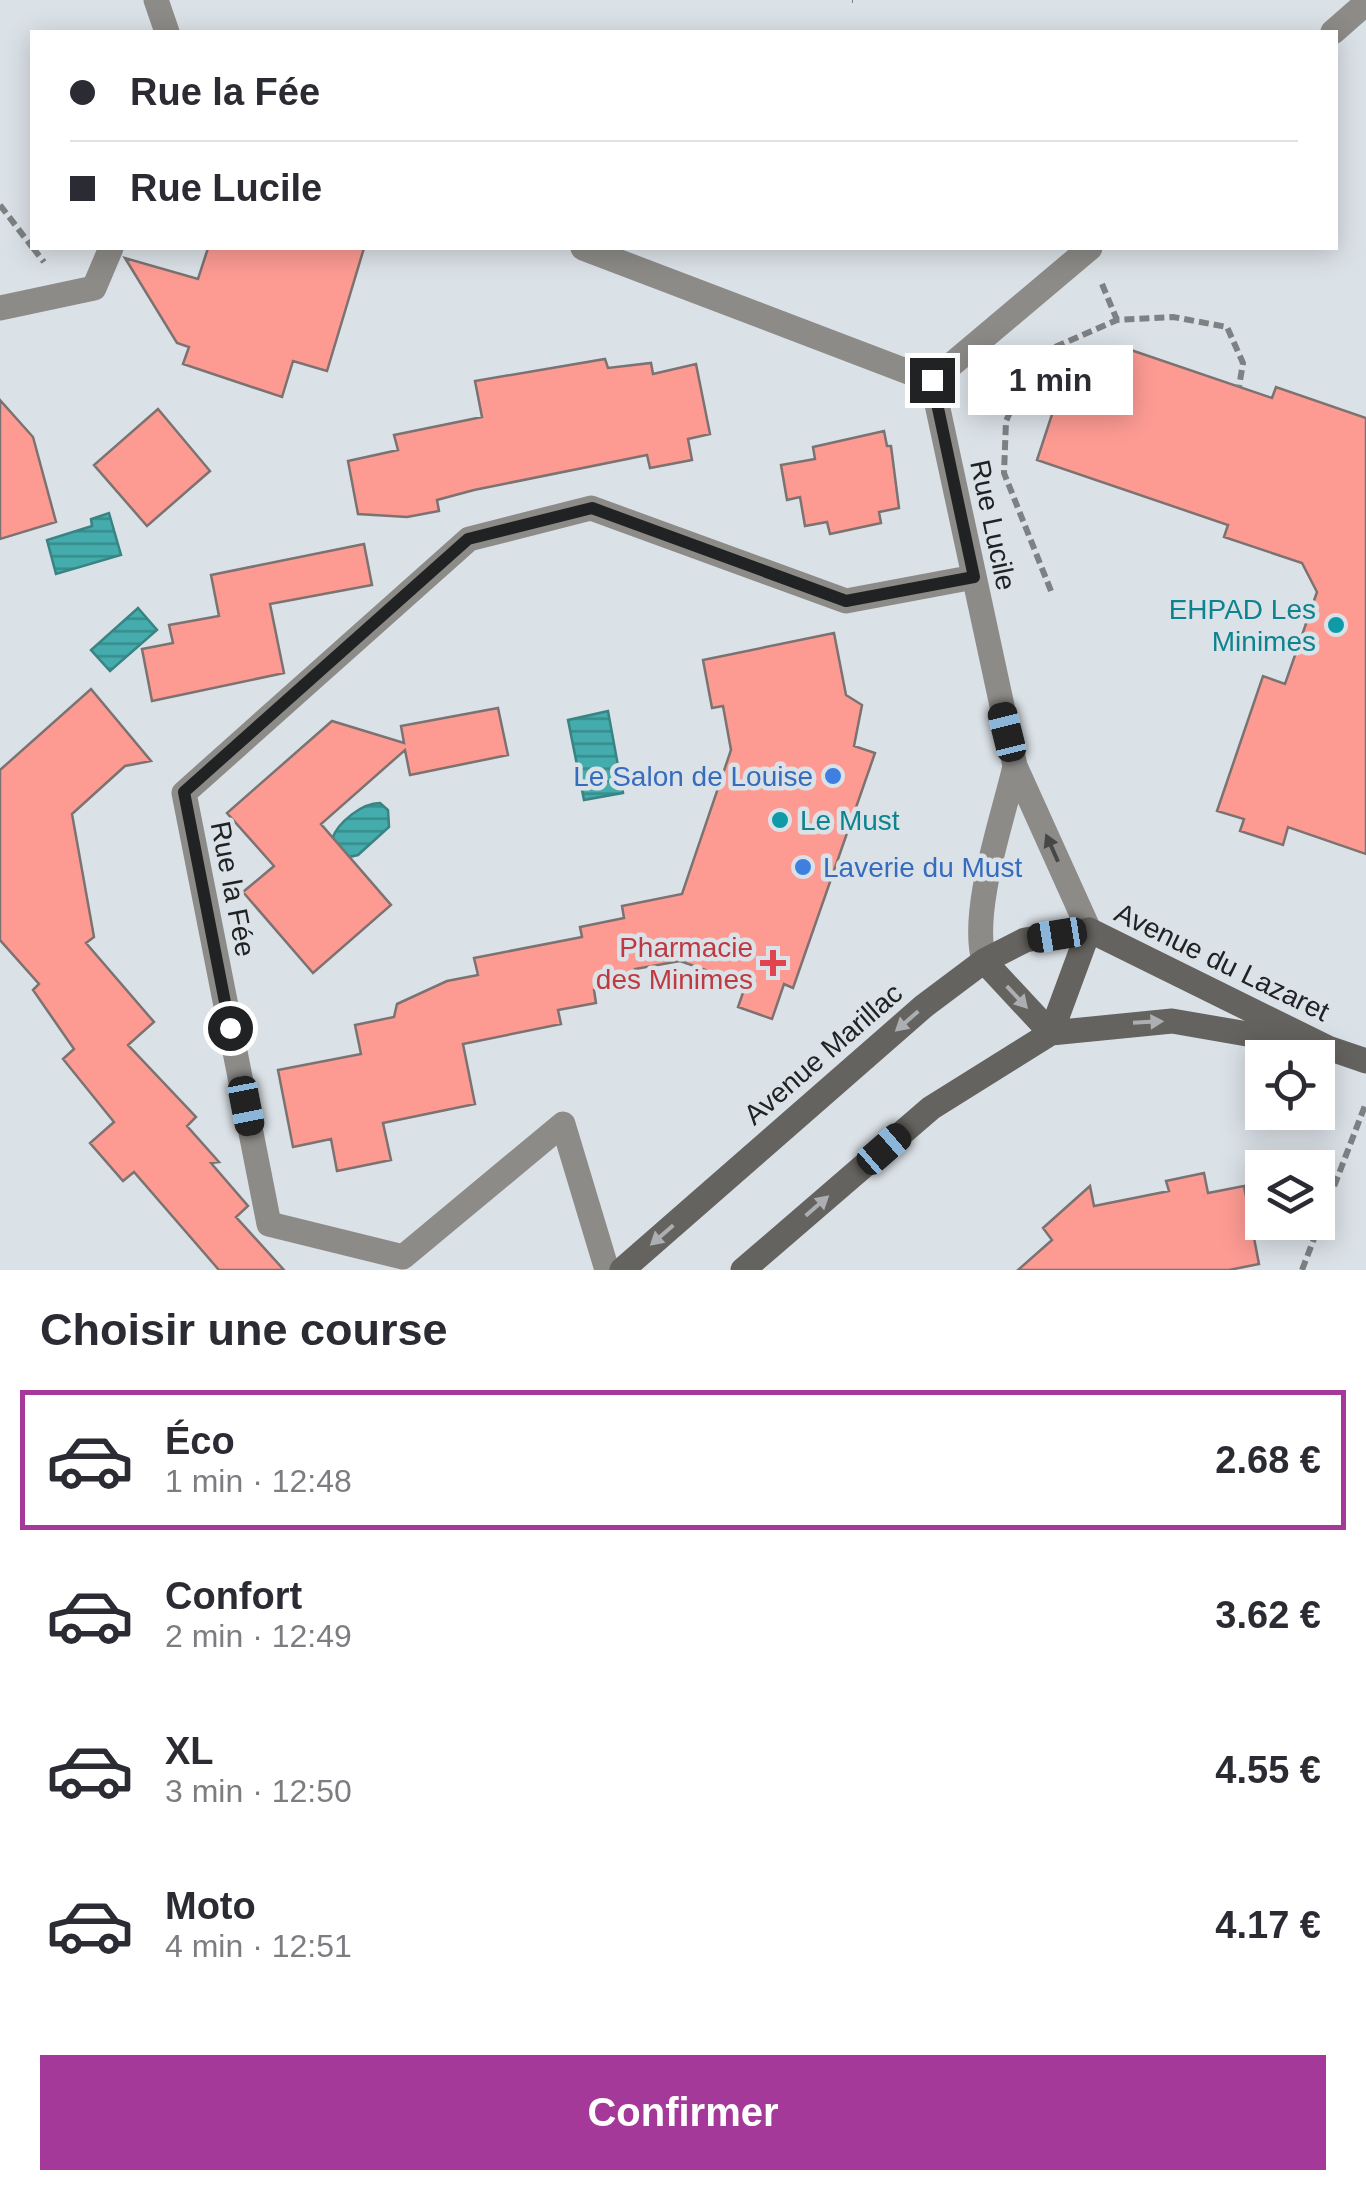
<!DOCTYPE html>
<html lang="fr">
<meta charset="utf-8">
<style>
body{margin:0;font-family:Arial,sans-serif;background:#f7f7f7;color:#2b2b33;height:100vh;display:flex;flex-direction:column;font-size:38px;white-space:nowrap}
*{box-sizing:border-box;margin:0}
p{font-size:32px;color:#7c7c81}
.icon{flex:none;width:55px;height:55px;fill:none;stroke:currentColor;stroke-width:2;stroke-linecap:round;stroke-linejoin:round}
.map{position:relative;height:1270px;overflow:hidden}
.panel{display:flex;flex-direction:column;background:#fff;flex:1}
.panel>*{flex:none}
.hud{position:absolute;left:30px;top:30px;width:1308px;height:220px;border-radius:0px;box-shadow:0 5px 25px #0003;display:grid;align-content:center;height:220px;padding:0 40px;background:#fff}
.buttons{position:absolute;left:1245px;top:1040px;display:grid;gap:20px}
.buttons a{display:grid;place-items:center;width:90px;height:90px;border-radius:0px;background:#fff;box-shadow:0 5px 25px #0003;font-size:50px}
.end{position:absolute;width:45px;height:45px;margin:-22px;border:12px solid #202224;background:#fff;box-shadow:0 0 0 5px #fff}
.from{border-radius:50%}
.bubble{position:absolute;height:70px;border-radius:0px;background:#fff;box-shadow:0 5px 25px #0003;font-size:32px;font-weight:700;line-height:70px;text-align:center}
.car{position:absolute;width:30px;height:60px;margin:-30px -15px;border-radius:12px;box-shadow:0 0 8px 2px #0007;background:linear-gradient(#222 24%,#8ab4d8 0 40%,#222 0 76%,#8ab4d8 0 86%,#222 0)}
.hud b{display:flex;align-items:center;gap:35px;height:95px;font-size:38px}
.hud b+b{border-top:2px solid #e1e1e2}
.hud i{width:25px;height:25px;background:#2b2b33}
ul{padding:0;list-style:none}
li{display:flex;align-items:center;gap:30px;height:140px;margin:0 20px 15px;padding:0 20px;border:5px solid transparent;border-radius:0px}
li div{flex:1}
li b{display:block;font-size:38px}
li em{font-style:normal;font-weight:700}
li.active{border-color:#a43999}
li>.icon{width:90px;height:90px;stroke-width:1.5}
h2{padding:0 40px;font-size:45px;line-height:120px}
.action{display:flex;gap:20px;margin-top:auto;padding:20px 40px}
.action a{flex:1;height:115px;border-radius:0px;background:#a43999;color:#fff;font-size:40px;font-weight:700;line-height:115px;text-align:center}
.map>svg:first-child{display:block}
</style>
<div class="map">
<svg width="1366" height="1270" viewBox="0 0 1366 1270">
<defs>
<pattern id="water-rules" width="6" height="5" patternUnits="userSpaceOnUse" patternTransform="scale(2.5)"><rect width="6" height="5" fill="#44acac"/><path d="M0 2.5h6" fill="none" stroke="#388c8c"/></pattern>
</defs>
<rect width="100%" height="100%" fill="#dbe2e7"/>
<!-- water -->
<path fill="url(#water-rules)" stroke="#398383" stroke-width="2.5" d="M 109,513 L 121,555 L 56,574 L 47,540 L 92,526 L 91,519 Z
M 138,608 L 157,630 L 110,671 L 91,650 Z
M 608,711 L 623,793 L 584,800 L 568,720 Z
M 380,803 L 388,810 L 389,827 L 358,855 L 345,858 L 332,839 C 338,822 362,803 380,803 Z"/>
<!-- building -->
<path fill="#fd9b93" stroke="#7b7271" stroke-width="2.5" d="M 208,248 L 364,248 L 327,371 L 293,361 L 282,397 L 183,364 L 189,347 L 177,343 L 125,258 L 198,279 Z
M 1125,348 L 1272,398 L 1276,387 L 1366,418 L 1366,854 L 1288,827 L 1283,845 L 1240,831 L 1244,819 L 1217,811 L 1263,676 L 1285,684 L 1317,592 L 1302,563 L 1224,537 L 1228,525 L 1037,460 L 1060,390 L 1105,406 Z
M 605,359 L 608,368 L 651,363 L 653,374 L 696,364 L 710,434 L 688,439 L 692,460 L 650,468 L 647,455 L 474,490 L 437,500 L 439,511 L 407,517 L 358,514 L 348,461 L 398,450 L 394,435 L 482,417 L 475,381 Z
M 0,400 L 33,437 L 56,522 L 0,539 Z
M 158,409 L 210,471 L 147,526 L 94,465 Z
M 884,431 L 887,446 L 891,446 L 899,508 L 879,512 L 881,523 L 830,534 L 827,522 L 805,526 L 800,497 L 787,500 L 781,465 L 815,459 L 813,447 Z
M 364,544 L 372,585 L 270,604 L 284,673 L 152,701 L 142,649 L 173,643 L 169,625 L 219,616 L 211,575 Z
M 834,633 L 846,695 L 862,705 L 854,746 L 875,753 L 793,988 L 784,984 L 772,1019 L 738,1007 L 746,984 L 680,961 L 635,969 L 637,982 L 594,990 L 596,1003 L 558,1010 L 561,1024 L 463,1044 L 475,1104 L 383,1123 L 391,1160 L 337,1171 L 331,1139 L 293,1147 L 278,1070 L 361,1054 L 355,1025 L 394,1017 L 397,1004 L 447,981 L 478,975 L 474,958 L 582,937 L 580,927 L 624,918 L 622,906 L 682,894 L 731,750 L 723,706 L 712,708 L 703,660 Z
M 91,689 L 151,761 L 125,766 L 72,814 L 94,937 L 86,943 L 154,1022 L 128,1045 L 196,1117 L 187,1126 L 219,1162 L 211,1163 L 248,1206 L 236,1217 L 284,1270 L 219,1270 L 134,1172 L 123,1181 L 90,1143 L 114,1122 L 63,1059 L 74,1049 L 33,990 L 39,984 L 0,940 L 0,770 Z
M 498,708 L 508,755 L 410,775 L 405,750 L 321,824 L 391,905 L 313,973 L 243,892 L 274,866 L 227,813 L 332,721 L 404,743 L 401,726 Z
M 1204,1173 L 1208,1193 L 1244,1186 L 1259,1264 L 1229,1270 L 1018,1270 L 1052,1240 L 1043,1228 L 1090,1186 L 1094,1206 L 1169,1191 L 1166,1181 Z"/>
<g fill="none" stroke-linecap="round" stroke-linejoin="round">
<!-- path -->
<path stroke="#7c8184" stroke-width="6" stroke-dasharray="10 5" stroke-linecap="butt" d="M 852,0 L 853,0
M 0,205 L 32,247
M 33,248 L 44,262
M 1102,284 L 1117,320
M 1051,591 L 1004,473 L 1006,421 L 1030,368 L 1053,348 L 1117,320 L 1173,317 L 1227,327 L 1243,363 L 1239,387
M 1302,1270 L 1366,1103"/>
<!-- street -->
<path stroke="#8d8b88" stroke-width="25" d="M 156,0 L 167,32
M 1333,32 L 1366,3
M 583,248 L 932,381
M 0,308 L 94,288 L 111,248
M 1089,930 L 1015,766 L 932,381 L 1090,248
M 984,961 C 970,910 1003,819 1015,766
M 607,1270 L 563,1124 L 403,1257 L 269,1224 L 184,793 L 469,539 L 591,508 L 846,601 L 974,577"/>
<!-- secondary -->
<path stroke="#65635f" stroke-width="25" d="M 1089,930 L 1328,1048 L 1366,1061
M 984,961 L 1051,1033
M 1051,1033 L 1089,930
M 622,1270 L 924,1006 L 984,961 L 1025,940 L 1089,930
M 743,1270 L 931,1108 L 1051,1033 L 1172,1021 L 1328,1048"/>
</g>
<!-- one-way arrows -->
<defs><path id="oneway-solid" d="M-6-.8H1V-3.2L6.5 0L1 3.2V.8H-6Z" transform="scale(2.5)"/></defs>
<use fill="#464747" href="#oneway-solid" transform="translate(1052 848) rotate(-114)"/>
<g fill="#acafb1">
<use href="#oneway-solid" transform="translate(1017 997) rotate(47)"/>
<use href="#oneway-solid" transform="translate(907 1021) rotate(139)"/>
<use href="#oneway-solid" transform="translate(1148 1022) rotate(-3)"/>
<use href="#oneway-solid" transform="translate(817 1206) rotate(-41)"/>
<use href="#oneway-solid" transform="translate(662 1235) rotate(139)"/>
</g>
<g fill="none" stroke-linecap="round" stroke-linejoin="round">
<!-- route -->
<path stroke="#202224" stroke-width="12" d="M 230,1028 L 184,792 L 468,539 L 592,508 L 846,601 L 974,577 L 932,380"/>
</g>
<!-- markers -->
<g fill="#0f9aa8" stroke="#dbe2e7" stroke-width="4">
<circle cx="1336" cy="625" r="10"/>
<circle cx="780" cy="820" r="10"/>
</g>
<g fill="#3f7fe0" stroke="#dbe2e7" stroke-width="4">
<circle cx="833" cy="776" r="10"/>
<circle cx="803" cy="867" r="10"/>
</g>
<path fill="#e0444e" stroke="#dbe2e7" stroke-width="4" d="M768 948h10v10h10v10h-10v10h-10v-10h-10v-10h10z"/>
<g text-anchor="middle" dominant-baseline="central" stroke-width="9" stroke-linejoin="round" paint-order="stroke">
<!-- street labels -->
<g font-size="28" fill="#202224" stroke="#dbe2e7">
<text transform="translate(993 525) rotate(78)">Rue Lucile</text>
<text transform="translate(233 889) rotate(79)">Rue la Fée</text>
<text transform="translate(1222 962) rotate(26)">Avenue du Lazaret</text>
<text transform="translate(823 1054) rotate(-41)">Avenue Marillac</text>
</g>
<!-- culture labels -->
<g font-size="28" fill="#0d838f" stroke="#dbe2e7" text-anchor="end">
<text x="1316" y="609">EHPAD Les<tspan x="1316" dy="32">Minimes</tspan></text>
<text x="800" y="820" text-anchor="start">Le Must</text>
</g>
<!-- shop labels -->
<g font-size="28" fill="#366cbe" stroke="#dbe2e7" text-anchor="end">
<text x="813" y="776">Le Salon de Louise</text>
<text x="823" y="867" text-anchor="start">Laverie du Must</text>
</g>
<!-- health labels -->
<g font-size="28" fill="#be3a42" stroke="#dbe2e7" text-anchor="end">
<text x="753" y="947">Pharmacie<tspan x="753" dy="32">des Minimes</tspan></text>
</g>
</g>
</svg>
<div class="buttons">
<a><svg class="icon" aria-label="locate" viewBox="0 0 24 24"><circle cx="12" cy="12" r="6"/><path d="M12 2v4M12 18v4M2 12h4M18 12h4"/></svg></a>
<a><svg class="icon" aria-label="layers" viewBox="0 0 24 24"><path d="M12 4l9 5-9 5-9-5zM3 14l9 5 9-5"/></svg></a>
</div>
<i class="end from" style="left:230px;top:1028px"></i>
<i class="end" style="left:932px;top:380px"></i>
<div class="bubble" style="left:968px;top:345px;width:165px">1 min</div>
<i class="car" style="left:1007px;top:732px;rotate:346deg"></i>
<i class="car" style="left:1057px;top:935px;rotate:261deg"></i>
<i class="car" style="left:246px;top:1106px;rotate:169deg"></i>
<i class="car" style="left:884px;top:1149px;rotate:49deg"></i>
<div class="hud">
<b><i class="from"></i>Rue la Fée</b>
<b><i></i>Rue Lucile</b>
</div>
</div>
<section class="panel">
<h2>Choisir une course</h2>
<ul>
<li class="active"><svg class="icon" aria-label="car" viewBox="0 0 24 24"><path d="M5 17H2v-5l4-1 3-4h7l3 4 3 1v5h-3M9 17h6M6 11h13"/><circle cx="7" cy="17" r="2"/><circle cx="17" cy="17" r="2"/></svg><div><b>Éco</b><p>1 min · 12:48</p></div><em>2.68 €</em></li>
<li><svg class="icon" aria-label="car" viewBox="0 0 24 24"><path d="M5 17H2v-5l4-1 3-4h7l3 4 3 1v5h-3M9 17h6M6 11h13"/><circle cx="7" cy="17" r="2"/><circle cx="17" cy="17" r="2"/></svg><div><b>Confort</b><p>2 min · 12:49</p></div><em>3.62 €</em></li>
<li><svg class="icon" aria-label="car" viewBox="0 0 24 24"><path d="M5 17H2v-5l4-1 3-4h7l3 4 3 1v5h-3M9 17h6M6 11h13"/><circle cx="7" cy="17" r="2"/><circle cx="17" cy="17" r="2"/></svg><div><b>XL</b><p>3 min · 12:50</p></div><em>4.55 €</em></li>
<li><svg class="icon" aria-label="car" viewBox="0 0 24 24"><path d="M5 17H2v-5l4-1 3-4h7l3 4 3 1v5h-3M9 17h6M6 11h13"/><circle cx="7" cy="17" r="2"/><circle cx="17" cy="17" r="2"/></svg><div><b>Moto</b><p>4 min · 12:51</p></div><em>4.17 €</em></li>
</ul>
<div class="action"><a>Confirmer</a></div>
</section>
